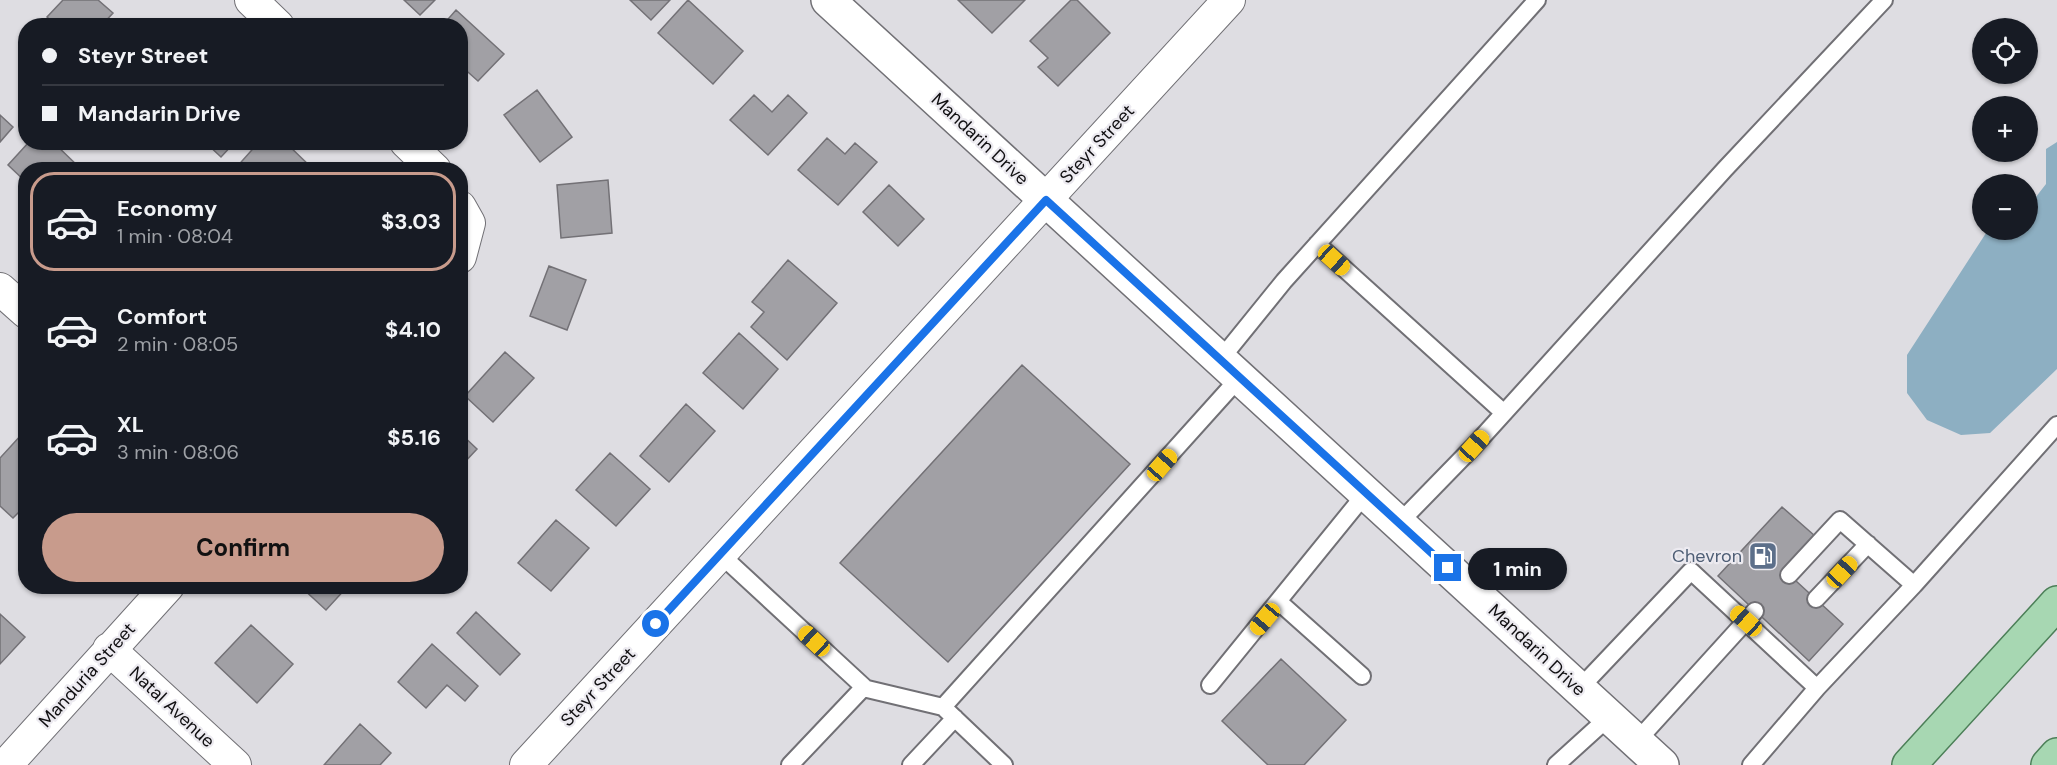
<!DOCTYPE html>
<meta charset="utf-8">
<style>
body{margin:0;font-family:"DM Sans",sans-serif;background:#20242c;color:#f1f3f6;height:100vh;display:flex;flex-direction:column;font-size:22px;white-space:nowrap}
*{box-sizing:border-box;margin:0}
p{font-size:20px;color:#9ea1a6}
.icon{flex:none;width:33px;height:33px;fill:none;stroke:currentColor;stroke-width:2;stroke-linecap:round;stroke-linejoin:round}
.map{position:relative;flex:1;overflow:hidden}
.panel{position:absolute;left:18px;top:162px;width:450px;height:432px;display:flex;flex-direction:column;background:#171b24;border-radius:24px;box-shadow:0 2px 4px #0004}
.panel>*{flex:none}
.hud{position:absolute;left:18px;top:18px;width:450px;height:132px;border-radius:24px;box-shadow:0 2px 4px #0004;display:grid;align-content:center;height:132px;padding:0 24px;background:#171b24}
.controls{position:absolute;left:1972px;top:18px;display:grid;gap:12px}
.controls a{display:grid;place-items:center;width:66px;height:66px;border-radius:50%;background:#171b24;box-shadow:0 2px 4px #0004;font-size:30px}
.end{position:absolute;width:27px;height:27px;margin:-14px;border:8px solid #1a73e8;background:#fff;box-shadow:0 0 0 3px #fff}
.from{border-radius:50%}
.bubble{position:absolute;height:42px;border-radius:21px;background:#171b24;box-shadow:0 2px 4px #0004;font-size:20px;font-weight:700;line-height:42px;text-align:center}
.car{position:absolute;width:18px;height:36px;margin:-18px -9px;border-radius:8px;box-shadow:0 0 4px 2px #0007;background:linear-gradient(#f5c518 24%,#345 0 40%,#f5c518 0 76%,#345 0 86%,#f5c518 0)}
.hud b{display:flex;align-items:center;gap:21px;height:57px;font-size:22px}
.hud b+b{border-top:2px solid #363941}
.hud i{width:15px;height:15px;background:#f1f3f6}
ul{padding:10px 0 0;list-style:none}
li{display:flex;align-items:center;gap:18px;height:99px;margin:0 12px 9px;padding:0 12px;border:3px solid transparent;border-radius:24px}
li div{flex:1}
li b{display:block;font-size:22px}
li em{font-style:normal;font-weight:700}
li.active{border-color:#c89b8c}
li>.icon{width:54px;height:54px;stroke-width:1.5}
.primary-button{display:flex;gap:12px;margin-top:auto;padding:12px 24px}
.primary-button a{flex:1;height:69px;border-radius:36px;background:#c89b8c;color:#111;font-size:24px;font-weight:700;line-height:69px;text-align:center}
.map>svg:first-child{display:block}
</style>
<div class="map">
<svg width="2057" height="765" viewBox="0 0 2057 765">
<rect width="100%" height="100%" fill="#dedde2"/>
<!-- water -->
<path fill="#8dafc2" d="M 2057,142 L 2057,369 L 1990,433 L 1961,435 L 1927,420 L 1907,393 L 1907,355 L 1988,230 L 2028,230 L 2028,207 L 2046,184 L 2046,149 Z"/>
<!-- building -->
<path fill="#a1a0a5" stroke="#737176" stroke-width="1.5" d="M 63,0 L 98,0 L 113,13 L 101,26 L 57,26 L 47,17 Z
M 404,0 L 435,0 L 420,15 Z
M 630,0 L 670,0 L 651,20 Z
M 688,0 L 743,51 L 713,84 L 658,33 Z
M 958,0 L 1025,0 L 992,33 Z
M 1071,0 L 1077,0 L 1110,33 L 1058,86 L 1038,67 L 1048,58 L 1030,41 Z
M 456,10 L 504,54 L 478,81 L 460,65 L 460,26 L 442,26 Z
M 537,90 L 572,137 L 540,162 L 504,115 Z
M 754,95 L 772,112 L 788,95 L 807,113 L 768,155 L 730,120 Z
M 0,115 L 13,127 L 0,142 Z
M 827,138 L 845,154 L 855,143 L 877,162 L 838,205 L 798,170 Z
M 29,142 L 53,142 L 82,170 L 26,170 L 26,182 L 8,165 Z
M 205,142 L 235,142 L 221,157 Z
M 259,142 L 285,142 L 314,170 L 234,170 Z
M 608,180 L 612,233 L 561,238 L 557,185 Z
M 889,185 L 924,219 L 898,246 L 863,212 Z
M 788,260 L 837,303 L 787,360 L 751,327 L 764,312 L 752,302 Z
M 549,266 L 586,280 L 567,330 L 530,316 Z
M 739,333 L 778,369 L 743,409 L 703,373 Z
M 505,352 L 534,378 L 493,422 L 465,396 Z
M 1022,365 L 1130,464 L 948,662 L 840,563 Z
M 686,404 L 715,431 L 669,482 L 640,456 Z
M 23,433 L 26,435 L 26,505 L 13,518 L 0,506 L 0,458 Z
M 460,433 L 477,449 L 460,467 Z
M 610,453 L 650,489 L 616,526 L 576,490 Z
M 1782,507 L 1815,536 L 1784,570 L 1843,624 L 1809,661 L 1718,576 Z
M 556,520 L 589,548 L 551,591 L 518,563 Z
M 300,586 L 348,586 L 326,610 Z
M 476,612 L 520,654 L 500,675 L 457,633 Z
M 0,614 L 25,637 L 0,664 Z
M 251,625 L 293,664 L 257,703 L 215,663 Z
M 432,644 L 478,686 L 465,701 L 447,685 L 426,708 L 398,682 Z
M 1281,659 L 1346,720 L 1304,765 L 1268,765 L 1222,721 Z
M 360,724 L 391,753 L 380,765 L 324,765 Z"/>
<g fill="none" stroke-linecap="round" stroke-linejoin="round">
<!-- service casing -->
<g stroke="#717075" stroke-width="20">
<path id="service" d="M 1317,244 L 1504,413
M 1220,360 L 1284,281 L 1537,0
M 1399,523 L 1474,446 L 1725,169 L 1884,0
M 720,554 L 864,687 L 790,765
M 1789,575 L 1840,520 L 1914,585
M 1816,599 L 1868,544
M 1279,602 L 1362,676
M 1210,685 L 1366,493
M 863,688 L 943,707 L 1240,377
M 1579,689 L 1691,571 L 1817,688 L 1914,585 L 2057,425
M 943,707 L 1004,765
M 1637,741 L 1755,611
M 911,765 L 955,718
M 1556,765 L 1610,716
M 1751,765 L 1817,688"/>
</g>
<!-- minor casing -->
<g stroke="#717075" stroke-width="34">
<path id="minor" d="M 251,0 L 278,26
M 406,142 L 435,170
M 460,207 L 469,223 L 460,257
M 0,289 L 26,312
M 109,649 L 235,765
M 6,765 L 168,586
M 526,765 L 1229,0"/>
</g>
<!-- tertiary casing -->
<g stroke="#717075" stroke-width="36">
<path id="tertiary" d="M 828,0 L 1662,765"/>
</g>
<!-- primary casing -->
<g stroke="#4c7f58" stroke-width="36">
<path id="primary" d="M 1909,765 L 2057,603
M 2048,765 L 2057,755"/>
</g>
<!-- service -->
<use href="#service" stroke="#fff" stroke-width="16"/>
<!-- minor -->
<use href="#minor" stroke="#fff" stroke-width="32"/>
<!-- tertiary -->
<use href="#tertiary" stroke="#fff" stroke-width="33"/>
<!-- primary -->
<use href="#primary" stroke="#a7d7b2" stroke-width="33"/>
</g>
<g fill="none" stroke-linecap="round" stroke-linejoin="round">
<!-- route -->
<path stroke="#1a73e8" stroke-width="8" d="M 656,624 L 1046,200 L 1448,568"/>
</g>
<!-- icons -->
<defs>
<g id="fuel-square" transform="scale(1.5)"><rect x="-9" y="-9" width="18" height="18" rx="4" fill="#5c6f8a" stroke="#eceaf0"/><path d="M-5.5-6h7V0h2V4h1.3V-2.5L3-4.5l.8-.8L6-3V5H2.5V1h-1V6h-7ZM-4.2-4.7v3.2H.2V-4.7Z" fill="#fff"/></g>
</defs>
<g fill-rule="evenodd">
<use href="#fuel-square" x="1763" y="556"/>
</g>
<g text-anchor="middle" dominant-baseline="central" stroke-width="4.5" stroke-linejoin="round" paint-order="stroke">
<!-- street labels -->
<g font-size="18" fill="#100f11" stroke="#eceaf0">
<text transform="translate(980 139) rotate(43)">Mandarin Drive</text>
<text transform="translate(1097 144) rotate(-47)">Steyr Street</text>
<text transform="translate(1537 650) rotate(43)">Mandarin Drive</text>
<text transform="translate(87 675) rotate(-48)">Manduria Street</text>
<text transform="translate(598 687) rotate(-47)">Steyr Street</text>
<text transform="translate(172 707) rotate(43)">Natal Avenue</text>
</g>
<!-- service labels -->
<g font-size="18" fill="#4e5e75" stroke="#eceaf0" text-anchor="end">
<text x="1742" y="556">Chevron</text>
</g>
</g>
</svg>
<div class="controls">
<a><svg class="icon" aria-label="locate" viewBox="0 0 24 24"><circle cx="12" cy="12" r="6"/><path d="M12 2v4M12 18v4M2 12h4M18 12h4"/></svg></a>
<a>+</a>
<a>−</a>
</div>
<i class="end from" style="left:656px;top:624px"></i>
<i class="end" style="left:1448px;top:568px"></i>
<div class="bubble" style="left:1468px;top:548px;width:99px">1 min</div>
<i class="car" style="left:1334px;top:260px;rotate:132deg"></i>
<i class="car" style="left:1474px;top:446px;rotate:42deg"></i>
<i class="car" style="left:1162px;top:465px;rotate:41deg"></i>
<i class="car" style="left:1842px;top:572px;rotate:43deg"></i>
<i class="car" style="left:1265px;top:619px;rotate:220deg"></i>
<i class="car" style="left:1746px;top:621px;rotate:312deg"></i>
<i class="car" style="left:814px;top:641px;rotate:313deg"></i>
<div class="hud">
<b><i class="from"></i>Steyr Street</b>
<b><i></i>Mandarin Drive</b>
</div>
<section class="panel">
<ul>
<li class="active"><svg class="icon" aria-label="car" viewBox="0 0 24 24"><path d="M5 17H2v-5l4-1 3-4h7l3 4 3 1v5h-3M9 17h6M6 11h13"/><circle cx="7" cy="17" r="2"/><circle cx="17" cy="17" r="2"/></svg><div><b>Economy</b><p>1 min · 08:04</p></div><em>$3.03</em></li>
<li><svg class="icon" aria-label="car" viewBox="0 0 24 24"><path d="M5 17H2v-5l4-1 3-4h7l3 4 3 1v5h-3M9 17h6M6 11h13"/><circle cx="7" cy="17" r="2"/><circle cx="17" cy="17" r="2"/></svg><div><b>Comfort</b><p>2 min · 08:05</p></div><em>$4.10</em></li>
<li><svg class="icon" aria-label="car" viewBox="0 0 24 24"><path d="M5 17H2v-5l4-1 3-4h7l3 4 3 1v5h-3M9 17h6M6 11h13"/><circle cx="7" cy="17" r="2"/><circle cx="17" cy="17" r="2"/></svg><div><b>XL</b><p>3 min · 08:06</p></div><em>$5.16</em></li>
</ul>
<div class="primary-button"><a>Confirm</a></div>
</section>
</div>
